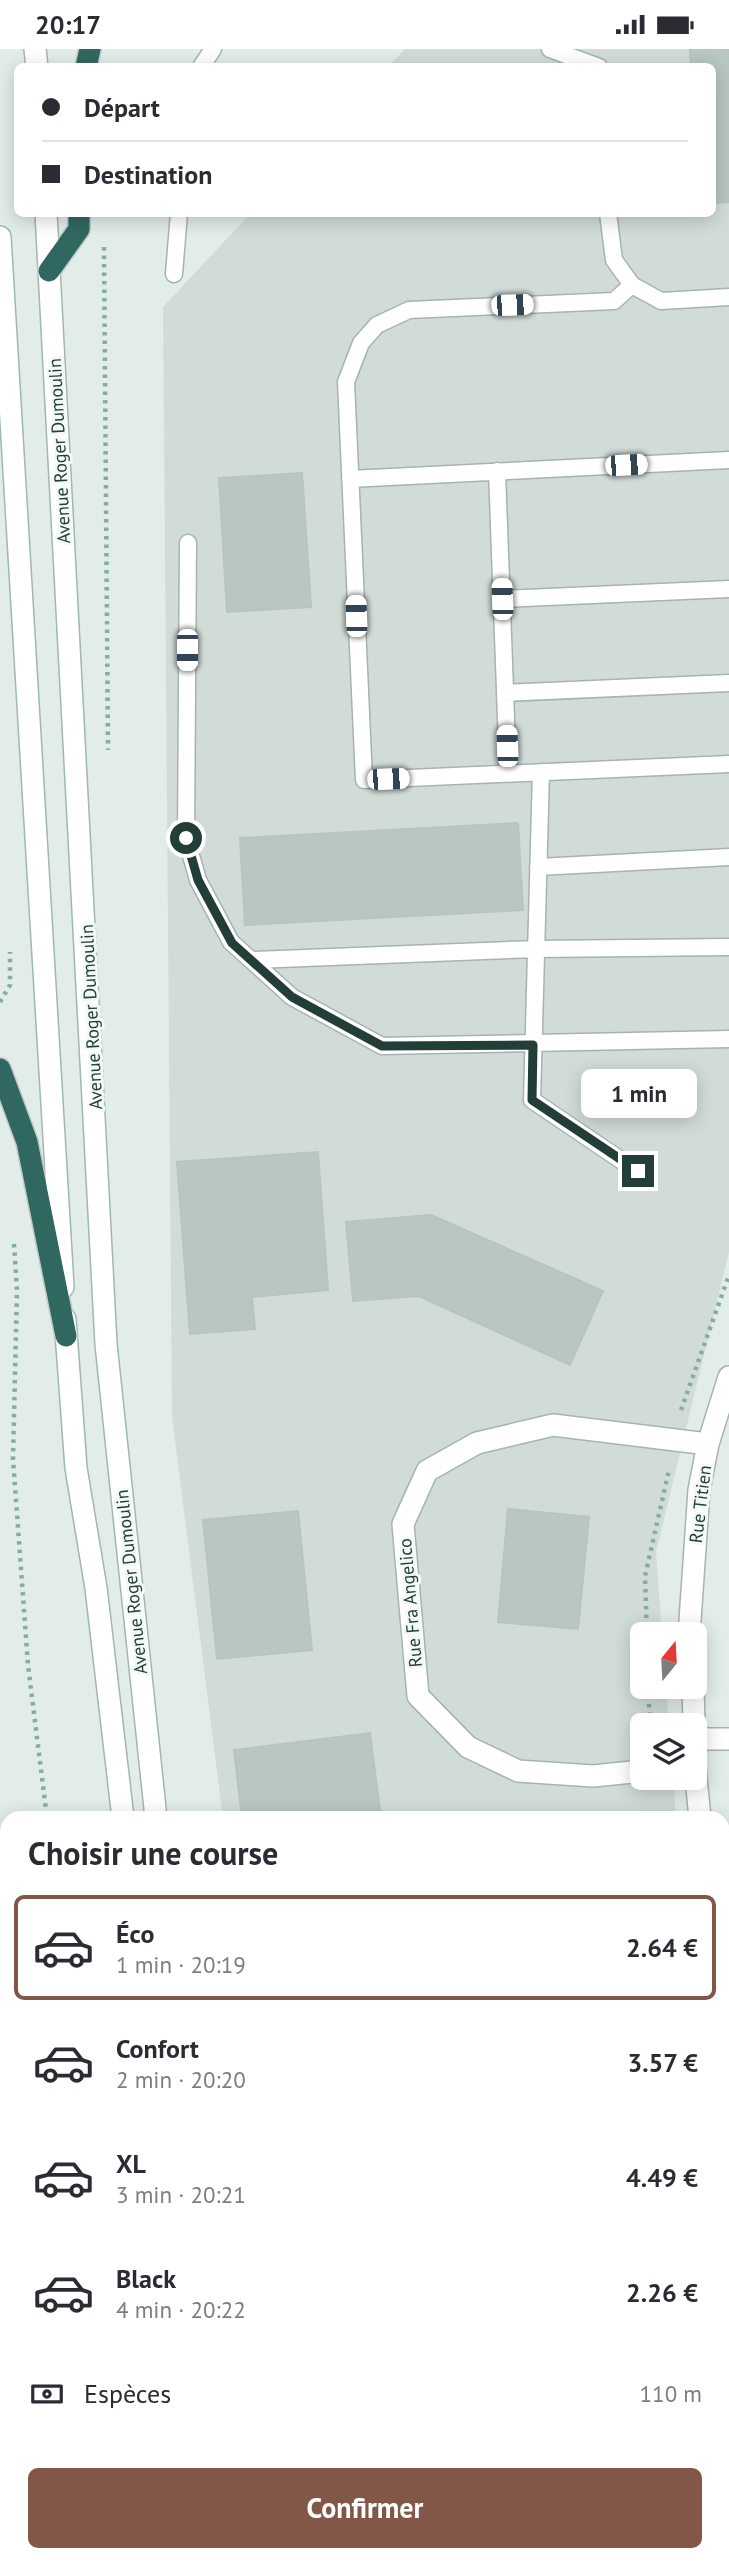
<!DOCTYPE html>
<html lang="fr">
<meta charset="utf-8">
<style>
body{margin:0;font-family:"PT Sans",sans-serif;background:#f7f7f7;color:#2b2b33;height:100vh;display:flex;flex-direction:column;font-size:26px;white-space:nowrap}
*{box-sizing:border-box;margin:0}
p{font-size:23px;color:#7c7c81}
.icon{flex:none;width:38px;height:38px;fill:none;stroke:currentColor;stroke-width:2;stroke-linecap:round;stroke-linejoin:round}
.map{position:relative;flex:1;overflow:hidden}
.drawer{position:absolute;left:0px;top:1762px;width:730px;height:751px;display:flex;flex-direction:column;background:#fff;border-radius:21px 21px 0 0;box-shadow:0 4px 18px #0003}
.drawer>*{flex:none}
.hud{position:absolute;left:14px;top:14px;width:702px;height:154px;border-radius:10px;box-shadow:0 4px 18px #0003;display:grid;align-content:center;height:154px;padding:0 28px;background:#fff}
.needle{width:46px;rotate:18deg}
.tools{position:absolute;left:630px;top:1573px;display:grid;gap:14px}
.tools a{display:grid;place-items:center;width:77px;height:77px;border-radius:10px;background:#fff;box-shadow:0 4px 18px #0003;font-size:35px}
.end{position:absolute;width:32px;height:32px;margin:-16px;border:9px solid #233d38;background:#fff;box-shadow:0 0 0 4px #fff}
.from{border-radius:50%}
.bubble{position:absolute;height:49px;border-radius:10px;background:#fff;box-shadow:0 4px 18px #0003;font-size:23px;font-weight:700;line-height:49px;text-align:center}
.car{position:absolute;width:21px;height:42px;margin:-21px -10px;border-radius:9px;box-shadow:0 0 5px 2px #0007;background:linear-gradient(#fff 24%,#345 0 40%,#fff 0 76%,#345 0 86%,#fff 0)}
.hud b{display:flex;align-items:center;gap:24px;height:66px;font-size:26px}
.hud b+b{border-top:2px solid #e1e1e2}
.hud i{width:18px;height:18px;background:#2b2b33}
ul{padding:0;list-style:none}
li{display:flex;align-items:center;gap:21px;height:105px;margin:0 14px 10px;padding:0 14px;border:4px solid transparent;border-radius:10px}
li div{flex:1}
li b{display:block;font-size:26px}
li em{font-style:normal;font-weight:700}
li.current{border-color:#825747}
li>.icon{width:63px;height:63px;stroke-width:1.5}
h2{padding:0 28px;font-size:32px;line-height:84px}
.pay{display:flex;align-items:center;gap:18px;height:77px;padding:0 28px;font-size:26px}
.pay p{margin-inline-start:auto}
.cta{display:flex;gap:14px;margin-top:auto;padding:14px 28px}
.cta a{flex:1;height:80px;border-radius:10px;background:#825747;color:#fff;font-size:28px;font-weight:700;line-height:80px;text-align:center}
.status{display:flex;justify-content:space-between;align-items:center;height:49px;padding:0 35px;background:#fff;direction:ltr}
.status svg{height:19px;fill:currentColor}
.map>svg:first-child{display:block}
</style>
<div class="status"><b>20:17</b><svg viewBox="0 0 49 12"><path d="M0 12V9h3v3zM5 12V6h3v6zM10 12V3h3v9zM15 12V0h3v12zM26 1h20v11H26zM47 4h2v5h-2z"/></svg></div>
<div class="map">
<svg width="729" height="2512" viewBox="0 0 729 2512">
<rect width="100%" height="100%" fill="#e2ece8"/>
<!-- built -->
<path fill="#d1dcd8" d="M 405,0 L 729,0 L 729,1203 L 656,1503 L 662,1585 L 642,1586 L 642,1638 L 666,1638 L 669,1676 L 642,1676 L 642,1729 L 673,1729 L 676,1769 L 223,1769 L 172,1368 L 163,258 L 250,165 L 712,164 L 712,18 L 389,17 Z
M 723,2050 L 729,2061 L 729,2498 L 724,2512 L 318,2512 L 317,2506 L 723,2506 Z"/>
<!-- building -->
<path fill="#b8c7c2" stroke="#b5c5c0" stroke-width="2" d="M 690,0 L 729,0 L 729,153 L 712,154 L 712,18 L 691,18 Z
M 302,424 L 311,558 L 227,563 L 219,429 Z
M 518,774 L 523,861 L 245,876 L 240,789 Z
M 318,1103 L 328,1241 L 252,1248 L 255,1280 L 190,1285 L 177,1113 Z
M 431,1166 L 603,1242 L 570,1316 L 419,1247 L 353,1252 L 346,1173 Z
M 508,1460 L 589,1468 L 578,1580 L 498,1573 Z
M 298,1462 L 312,1601 L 217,1610 L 203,1471 Z
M 370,1684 L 381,1769 L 242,1769 L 234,1701 Z"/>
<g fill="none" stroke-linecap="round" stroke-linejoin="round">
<!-- lane casing -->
<g stroke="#a5b4b0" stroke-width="19">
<path id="lane" d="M 550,0 L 599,18
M 201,18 L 213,0
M 608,164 L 614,211 L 632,236 L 661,252 L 729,248
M 174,225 L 179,164
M 632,236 L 614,252 L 409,261 L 377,276 L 361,294 L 346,333 L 364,731 L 729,715
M 497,422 L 508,724
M 350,430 L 729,411
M 188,494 L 186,789 L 198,831 L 231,893 L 292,948 L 382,997 L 729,990
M 502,550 L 729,540
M 505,644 L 729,634
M 541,723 L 532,1051 L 637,1122
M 538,818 L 729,808
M 251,911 L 536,900 L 729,898"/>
</g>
<!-- street casing -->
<g stroke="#a5b4b0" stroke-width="24">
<path id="street" d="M 689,1586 L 699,1441 L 708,1395 L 729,1328
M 693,1638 L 695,1710
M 696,1690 L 729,1690
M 695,1719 L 700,1769
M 642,1722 L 593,1727 L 518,1722 L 468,1698 L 418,1647 L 403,1475 L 427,1422 L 477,1394 L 553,1376 L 708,1395
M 723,2016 L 729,2025
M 0,2143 L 7,2141"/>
</g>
<!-- secondary casing -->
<g stroke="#a1b7b1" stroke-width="24">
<path id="secondary" d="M 35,0 L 37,18
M 46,164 L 106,1295 L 156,1769
M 0,188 L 63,1238
M 65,1270 L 76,1419 L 96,1539 L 123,1769
M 214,2506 L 215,2512
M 256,2506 L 257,2512"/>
</g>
<!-- highway casing -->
<g stroke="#c1c9c7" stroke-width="24">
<path id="highway" d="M 86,18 L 90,0
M 49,222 L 79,180 L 79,164
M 0,1020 L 27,1093 L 66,1287"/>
</g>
<!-- path -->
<path stroke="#84aea4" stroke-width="4.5" stroke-dasharray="3.5 5" stroke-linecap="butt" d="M 104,198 L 108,701
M 0,953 L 10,936 L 10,903
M 14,1195 L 17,1241 L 13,1410 L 28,1616 L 47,1769
M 681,1361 L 729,1226
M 647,1586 L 645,1527 L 669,1421
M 647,1638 L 651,1676"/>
<!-- lane -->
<use href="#lane" stroke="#fff" stroke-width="16"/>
<!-- street -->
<use href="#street" stroke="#fff" stroke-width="21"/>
<!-- secondary -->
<use href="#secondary" stroke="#fff" stroke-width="21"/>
<!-- highway -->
<use href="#highway" stroke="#306861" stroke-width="21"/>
</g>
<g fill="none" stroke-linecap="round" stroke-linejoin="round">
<!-- route -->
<path stroke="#233d38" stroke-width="9" d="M 186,789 L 198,831 L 232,894 L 292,948 L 382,997 L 533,996 L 532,1051 L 638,1122"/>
</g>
<g text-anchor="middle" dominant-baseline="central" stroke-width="6" stroke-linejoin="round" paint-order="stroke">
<!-- street labels -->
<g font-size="18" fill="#233d38" stroke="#f3f9f6">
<text transform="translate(59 402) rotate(-93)">Avenue Roger Dumoulin</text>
<text transform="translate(91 968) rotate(-93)">Avenue Roger Dumoulin</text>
<text transform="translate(700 1455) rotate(-83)">Rue Titien</text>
<text transform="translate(131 1533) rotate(-96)">Avenue Roger Dumoulin</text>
<text transform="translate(410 1554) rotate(-95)">Rue Fra Angelico</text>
</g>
</g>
</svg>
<div class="tools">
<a><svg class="needle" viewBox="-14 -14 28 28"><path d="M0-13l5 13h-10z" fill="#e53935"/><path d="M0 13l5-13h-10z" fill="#7c7c81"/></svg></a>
<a><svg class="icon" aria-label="layers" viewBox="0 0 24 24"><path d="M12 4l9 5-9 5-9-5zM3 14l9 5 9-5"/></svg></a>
</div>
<i class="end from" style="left:186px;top:789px"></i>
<i class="end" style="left:638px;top:1122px"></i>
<div class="bubble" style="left:581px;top:1020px;width:116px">1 min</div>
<i class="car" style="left:512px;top:256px;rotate:88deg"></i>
<i class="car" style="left:626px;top:416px;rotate:87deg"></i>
<i class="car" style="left:502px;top:550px;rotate:358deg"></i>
<i class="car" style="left:356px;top:567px;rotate:358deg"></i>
<i class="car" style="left:187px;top:601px;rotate:180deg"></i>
<i class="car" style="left:507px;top:697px;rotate:358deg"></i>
<i class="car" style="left:388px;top:730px;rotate:88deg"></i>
<div class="hud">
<b><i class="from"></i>Départ</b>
<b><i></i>Destination</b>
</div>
<section class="drawer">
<h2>Choisir une course</h2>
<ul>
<li class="current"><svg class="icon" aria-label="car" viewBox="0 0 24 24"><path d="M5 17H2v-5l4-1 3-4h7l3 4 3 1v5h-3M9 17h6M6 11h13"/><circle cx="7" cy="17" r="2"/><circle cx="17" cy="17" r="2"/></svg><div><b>Éco</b><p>1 min · 20:19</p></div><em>2.64 €</em></li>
<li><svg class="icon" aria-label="car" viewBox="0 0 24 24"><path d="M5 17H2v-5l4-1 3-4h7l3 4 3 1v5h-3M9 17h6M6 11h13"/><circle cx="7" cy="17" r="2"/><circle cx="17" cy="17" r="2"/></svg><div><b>Confort</b><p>2 min · 20:20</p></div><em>3.57 €</em></li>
<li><svg class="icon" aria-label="car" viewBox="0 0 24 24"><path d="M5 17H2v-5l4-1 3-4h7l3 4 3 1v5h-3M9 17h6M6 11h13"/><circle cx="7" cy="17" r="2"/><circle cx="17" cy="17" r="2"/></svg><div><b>XL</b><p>3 min · 20:21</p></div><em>4.49 €</em></li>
<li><svg class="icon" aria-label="car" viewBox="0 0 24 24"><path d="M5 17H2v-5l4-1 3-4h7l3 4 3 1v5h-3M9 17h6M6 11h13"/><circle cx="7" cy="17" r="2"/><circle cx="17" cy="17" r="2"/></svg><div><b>Black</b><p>4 min · 20:22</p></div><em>2.26 €</em></li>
</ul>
<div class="pay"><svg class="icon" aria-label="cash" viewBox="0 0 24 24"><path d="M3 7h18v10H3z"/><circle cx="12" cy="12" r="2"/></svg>Espèces<p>110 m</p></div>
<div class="cta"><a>Confirmer</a></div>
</section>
</div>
